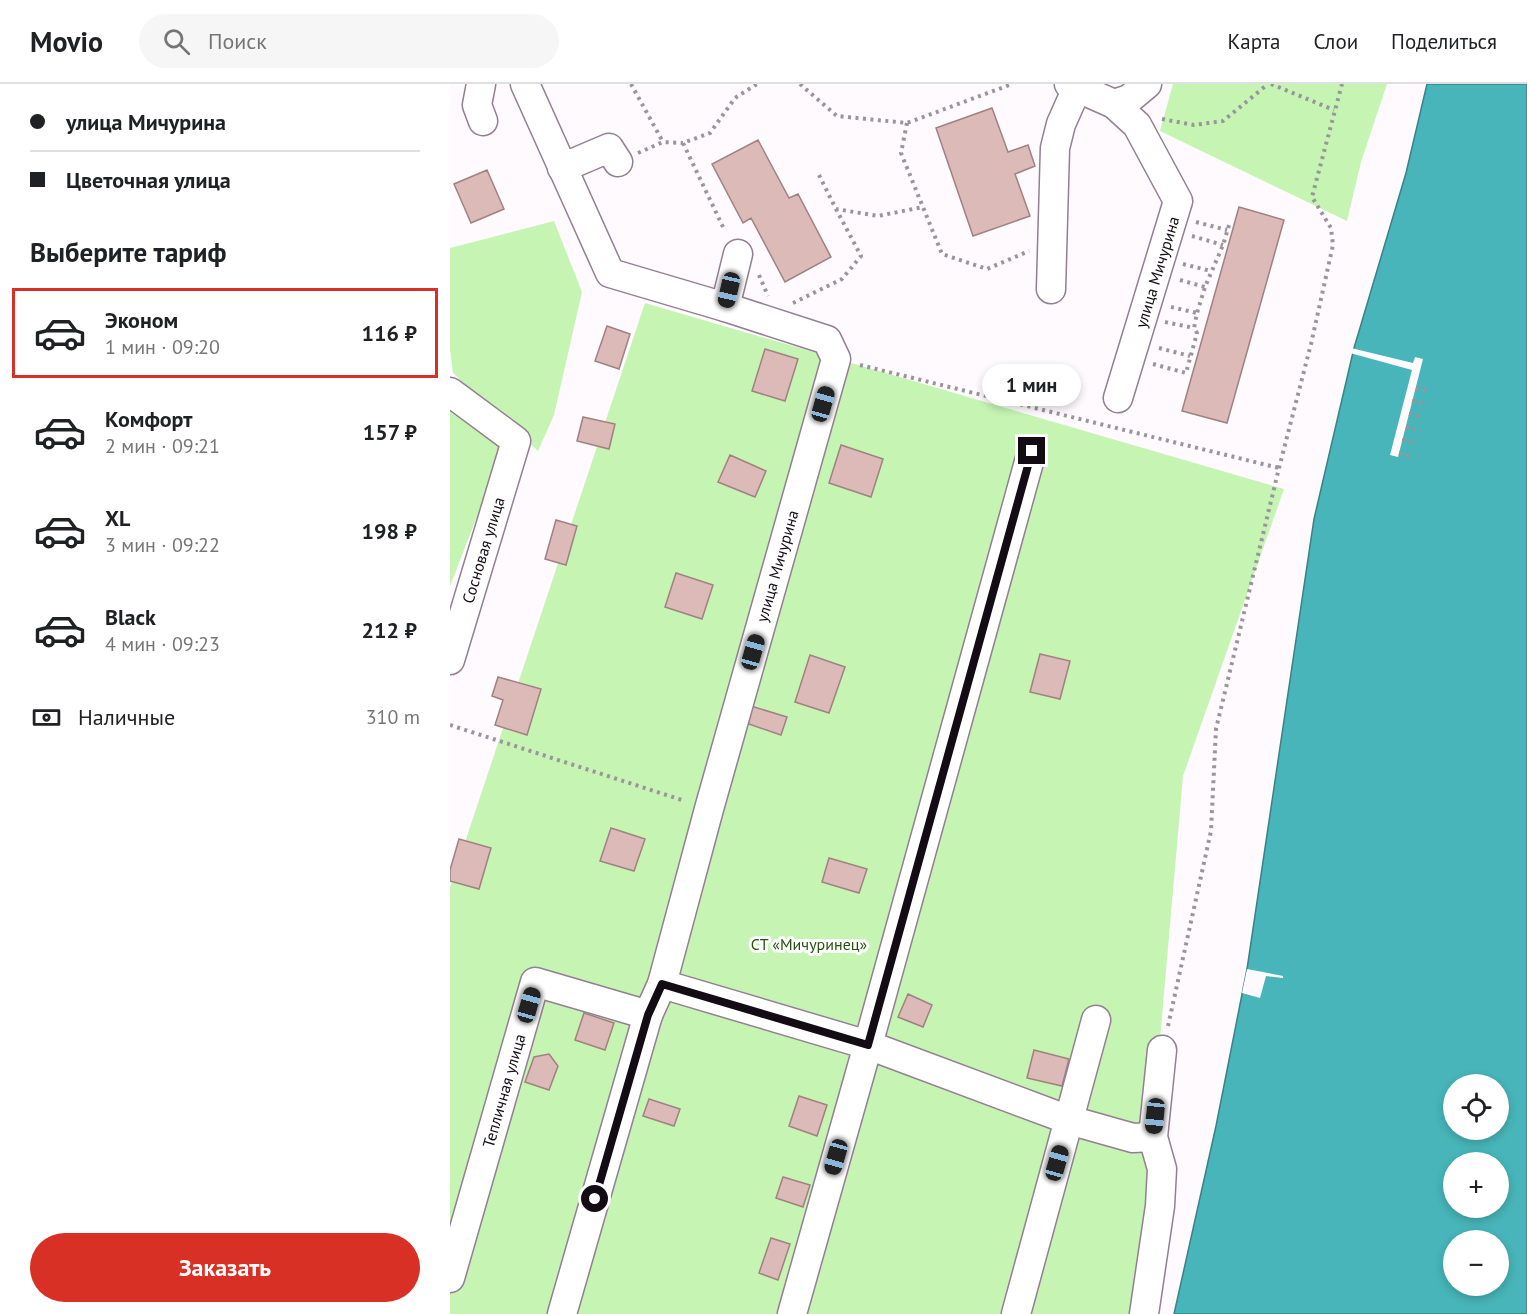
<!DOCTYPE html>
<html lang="ru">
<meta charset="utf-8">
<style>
body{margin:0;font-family:"PT Sans",sans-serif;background:#f6f6f6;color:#202124;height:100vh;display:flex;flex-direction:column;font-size:22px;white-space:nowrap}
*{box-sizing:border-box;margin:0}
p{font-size:20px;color:#757577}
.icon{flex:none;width:33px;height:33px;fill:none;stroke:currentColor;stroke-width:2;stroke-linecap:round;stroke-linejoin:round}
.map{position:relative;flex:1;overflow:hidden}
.details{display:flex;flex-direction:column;background:#fff;width:450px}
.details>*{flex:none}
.top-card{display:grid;align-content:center;height:132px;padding:0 30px;background:#fff}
.controls{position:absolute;left:993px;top:990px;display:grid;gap:12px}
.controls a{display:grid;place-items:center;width:66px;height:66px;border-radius:50%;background:#fff;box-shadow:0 3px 9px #0003;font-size:30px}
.end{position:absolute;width:27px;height:27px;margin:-14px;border:8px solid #140c14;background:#fff;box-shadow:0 0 0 3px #fff}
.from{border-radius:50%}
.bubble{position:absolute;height:42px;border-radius:21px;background:#fff;box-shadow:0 3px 9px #0003;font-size:20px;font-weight:700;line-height:42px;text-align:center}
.car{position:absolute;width:18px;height:36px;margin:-18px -9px;border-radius:8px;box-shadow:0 0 4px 2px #0007;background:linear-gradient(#222 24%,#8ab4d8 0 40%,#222 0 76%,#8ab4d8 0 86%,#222 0)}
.top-card b{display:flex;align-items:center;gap:21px;height:57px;font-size:22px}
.top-card b+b{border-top:2px solid #e0e0e0}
.top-card i{width:15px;height:15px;background:#202124}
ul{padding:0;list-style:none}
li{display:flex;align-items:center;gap:18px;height:90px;margin:0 12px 9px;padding:0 18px;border:3px solid transparent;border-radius:0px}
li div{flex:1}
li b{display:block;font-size:22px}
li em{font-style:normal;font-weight:700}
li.on{border-color:#d93025}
li>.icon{width:54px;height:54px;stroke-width:1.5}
h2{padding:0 30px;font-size:27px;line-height:72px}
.pay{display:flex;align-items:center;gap:15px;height:66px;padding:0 30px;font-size:22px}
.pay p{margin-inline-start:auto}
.cta{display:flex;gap:12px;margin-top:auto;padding:12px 30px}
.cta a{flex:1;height:69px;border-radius:36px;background:#d93025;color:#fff;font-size:24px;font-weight:700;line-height:69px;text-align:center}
header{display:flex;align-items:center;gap:36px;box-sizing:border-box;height:84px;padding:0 30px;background:#fff;border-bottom:2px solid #e0e0e0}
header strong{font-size:28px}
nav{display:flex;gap:33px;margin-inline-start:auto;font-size:21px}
.search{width:420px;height:54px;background:#f6f6f6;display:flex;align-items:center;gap:15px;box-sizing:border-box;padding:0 21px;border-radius:33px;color:#757577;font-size:22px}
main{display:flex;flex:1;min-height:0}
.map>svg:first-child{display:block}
</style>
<header>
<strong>Movio</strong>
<div class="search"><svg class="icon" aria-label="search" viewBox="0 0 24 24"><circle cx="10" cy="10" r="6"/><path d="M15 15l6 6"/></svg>Поиск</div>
<nav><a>Карта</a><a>Слои</a><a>Поделиться</a></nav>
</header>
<main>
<section class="details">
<div class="top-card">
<b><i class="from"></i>улица Мичурина</b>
<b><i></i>Цветочная улица</b>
</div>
<h2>Выберите тариф</h2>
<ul>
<li class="on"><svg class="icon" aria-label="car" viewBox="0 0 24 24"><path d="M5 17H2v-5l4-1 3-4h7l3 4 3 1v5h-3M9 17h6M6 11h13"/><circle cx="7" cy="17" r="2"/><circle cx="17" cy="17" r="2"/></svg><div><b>Эконом</b><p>1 мин · 09:20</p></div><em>116 ₽</em></li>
<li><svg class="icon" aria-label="car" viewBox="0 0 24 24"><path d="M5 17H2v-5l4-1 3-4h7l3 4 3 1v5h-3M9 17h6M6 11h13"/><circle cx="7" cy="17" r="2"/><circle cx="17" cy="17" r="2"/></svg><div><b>Комфорт</b><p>2 мин · 09:21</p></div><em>157 ₽</em></li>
<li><svg class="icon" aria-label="car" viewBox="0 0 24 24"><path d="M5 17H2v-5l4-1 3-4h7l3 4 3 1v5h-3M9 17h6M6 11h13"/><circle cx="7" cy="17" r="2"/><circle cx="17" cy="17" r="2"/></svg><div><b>XL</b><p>3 мин · 09:22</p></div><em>198 ₽</em></li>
<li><svg class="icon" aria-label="car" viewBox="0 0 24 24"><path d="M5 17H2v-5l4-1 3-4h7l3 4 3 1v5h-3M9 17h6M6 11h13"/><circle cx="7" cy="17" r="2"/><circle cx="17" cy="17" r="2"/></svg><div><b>Black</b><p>4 мин · 09:23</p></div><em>212 ₽</em></li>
</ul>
<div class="pay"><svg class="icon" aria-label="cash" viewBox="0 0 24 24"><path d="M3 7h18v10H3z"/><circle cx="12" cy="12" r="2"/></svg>Наличные<p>310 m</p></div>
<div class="cta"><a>Заказать</a></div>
</section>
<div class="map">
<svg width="1077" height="1230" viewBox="0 0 1077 1230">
<rect width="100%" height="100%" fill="#fefafe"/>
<!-- green -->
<path fill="#c5f4b3" d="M 723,0 L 937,0 L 911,78 L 897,137 L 710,47 Z
M 104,137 L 132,208 L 104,331 L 88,367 L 3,289 L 0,265 L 0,164 Z
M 195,219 L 834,405 L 733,692 L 686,1230 L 0,1230 L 0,803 Z
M 0,322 L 55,360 L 0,502 Z"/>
<!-- water -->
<path fill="#47b5b9" stroke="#388288" stroke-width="1.5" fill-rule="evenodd" d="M 977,0 L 1077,0 L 1077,1230 L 724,1230 L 766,1042 L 797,885 L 864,435 L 904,264 L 956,89 ZM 1004,1000 L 1048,1000 L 1048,1046 L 1004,1046 ZM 1004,1078 L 1048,1078 L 1048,1124 L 1004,1124 ZM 1004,1156 L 1048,1156 L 1048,1202 L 1004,1202 Z"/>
<!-- pier -->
<path fill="#fefafe" d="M 901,264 L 963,279 L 965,273 L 973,275 L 948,373 L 940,371 L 962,286 L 900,269 Z
M 797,885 L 833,892 L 833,894 L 816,892 L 810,914 L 792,909 Z"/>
<!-- building -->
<path fill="#dcbab8" stroke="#a18180" stroke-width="1.5" d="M 542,24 L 558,68 L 578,61 L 585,82 L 565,90 L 580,132 L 523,152 L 486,44 Z
M 308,56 L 339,114 L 348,110 L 381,173 L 335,198 L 301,134 L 293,139 L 262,80 Z
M 37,86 L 54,125 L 21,139 L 4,100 Z
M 789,123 L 834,136 L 777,339 L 732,327 Z
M 157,242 L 180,250 L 169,285 L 145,277 Z
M 315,265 L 348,275 L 335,317 L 302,307 Z
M 133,333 L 165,340 L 159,365 L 127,357 Z
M 391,361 L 433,375 L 421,413 L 379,399 Z
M 280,371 L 316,387 L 305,413 L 268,398 Z
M 106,436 L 127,442 L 116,481 L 95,475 Z
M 226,489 L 263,501 L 252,535 L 215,523 Z
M 590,570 L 620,577 L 610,615 L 580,608 Z
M 360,571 L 395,583 L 379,629 L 345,618 Z
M 48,593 L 91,605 L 77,651 L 45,641 L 53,616 L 42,612 Z
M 301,622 L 337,633 L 331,651 L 296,639 Z
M 161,744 L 195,755 L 184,787 L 150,777 Z
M 9,755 L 41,764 L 29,805 L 0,797 L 0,786 Z
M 379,774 L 417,785 L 409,809 L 372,798 Z
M 458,910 L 482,921 L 473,943 L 448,933 Z
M 134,929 L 164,939 L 155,966 L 125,956 Z
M 584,966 L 619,975 L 612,1002 L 577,994 Z
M 99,970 L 108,982 L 99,1006 L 75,998 L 84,973 Z
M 349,1012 L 377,1021 L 367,1052 L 339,1042 Z
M 199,1015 L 230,1025 L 224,1042 L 193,1032 Z
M 333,1093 L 360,1101 L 353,1123 L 326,1114 Z
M 321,1154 L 340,1160 L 328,1196 L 309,1189 Z"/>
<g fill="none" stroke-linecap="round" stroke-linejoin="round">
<!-- minor casing -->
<g stroke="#947e93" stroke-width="31">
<g id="minor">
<path d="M 31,0 L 27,21 L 33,37"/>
<path d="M 75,0 L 160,189 L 275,223 L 377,256 L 386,275 L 259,725 L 212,900 L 198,931 L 112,1230"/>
<path d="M 619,0 L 664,20 L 687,41 L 728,117 L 668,314"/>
<path d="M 664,20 L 679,15 L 697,0"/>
<path d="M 112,84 L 159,64 L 168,78"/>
<path d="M 601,205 L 605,64 L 611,40 L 627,4"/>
<path d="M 275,223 L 288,170"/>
<path d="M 0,308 L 66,357 L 0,576"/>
<path d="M 212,900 L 418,961 L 619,1036 L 683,1054 L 703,1053"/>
<path id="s1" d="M 0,1194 L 85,898 L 198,931"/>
<path d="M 342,1230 L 418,961 L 582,367"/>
<path d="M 566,1230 L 646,936"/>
<path d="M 694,1230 L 710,1122 L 712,1085 L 703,1053 L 712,966"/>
</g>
</g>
<!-- path -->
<path stroke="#9a959a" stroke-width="4" stroke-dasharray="3 4.5" stroke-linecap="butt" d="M 181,0 L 213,58
M 350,0 L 387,32 L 457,39 L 562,0
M 821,0 L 884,26
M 712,35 L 744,41 L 773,37 L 818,0
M 457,39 L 451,69 L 492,170 L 537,185 L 579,167
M 188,69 L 213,58 L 233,59
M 369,91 L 386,125 L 428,132 L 473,123
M 746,138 L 777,146
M 273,143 L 233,59 L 260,49 L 285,14 L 307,0
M 742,152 L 773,161
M 733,180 L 761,187
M 309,191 L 318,212
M 730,196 L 755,203
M 343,219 L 392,195 L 411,172 L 386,125
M 721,223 L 747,229
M 715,238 L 744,244
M 709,264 L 740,272
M 703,280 L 736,289 L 747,249 L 744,244 L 747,229 L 755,203 L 773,161 L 780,138
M 410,281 L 829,384
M 966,304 L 979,307
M 962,317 L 977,320
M 959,330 L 974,333
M 956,343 L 971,347
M 952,356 L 968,359
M 949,369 L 964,373
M 0,641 L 235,717
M 718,942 L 761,747 L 766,645 L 829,384 L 861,260 L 883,161 L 881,144 L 862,113 L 892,0"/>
<!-- minor -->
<use href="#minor" stroke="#fff" stroke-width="28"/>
</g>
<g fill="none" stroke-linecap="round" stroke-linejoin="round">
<!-- route -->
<path stroke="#140c14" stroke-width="8" d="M 145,1115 L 198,931 L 212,900 L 418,961 L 582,367"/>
</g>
<g text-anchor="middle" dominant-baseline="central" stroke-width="6" stroke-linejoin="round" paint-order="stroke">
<!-- street labels -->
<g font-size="16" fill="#140c14" stroke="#fff">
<text transform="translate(707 188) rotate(-73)">улица Мичурина</text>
<text transform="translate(33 466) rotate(-73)">Сосновая улица</text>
<text transform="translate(327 482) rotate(-74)">улица Мичурина</text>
<text stroke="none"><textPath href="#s1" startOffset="195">Тепличная улица</textPath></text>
</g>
<!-- park labels -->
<g font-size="16" fill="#265010" stroke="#fff">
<text x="359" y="860">СТ «Мичуринец»</text>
</g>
</g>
</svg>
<div class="controls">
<a><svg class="icon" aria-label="locate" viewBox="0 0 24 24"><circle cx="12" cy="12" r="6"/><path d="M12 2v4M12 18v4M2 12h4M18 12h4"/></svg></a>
<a>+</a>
<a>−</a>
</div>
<i class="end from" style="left:145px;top:1115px"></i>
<i class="end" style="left:582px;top:367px"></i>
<div class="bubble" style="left:532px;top:280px;width:99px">1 мин</div>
<i class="car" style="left:279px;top:206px;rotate:193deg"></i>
<i class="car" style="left:373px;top:320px;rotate:16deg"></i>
<i class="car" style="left:303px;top:568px;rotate:16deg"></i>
<i class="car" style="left:79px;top:921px;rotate:16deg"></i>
<i class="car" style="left:705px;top:1032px;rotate:186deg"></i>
<i class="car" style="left:386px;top:1073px;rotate:196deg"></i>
<i class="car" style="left:607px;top:1079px;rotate:16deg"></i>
</div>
</main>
